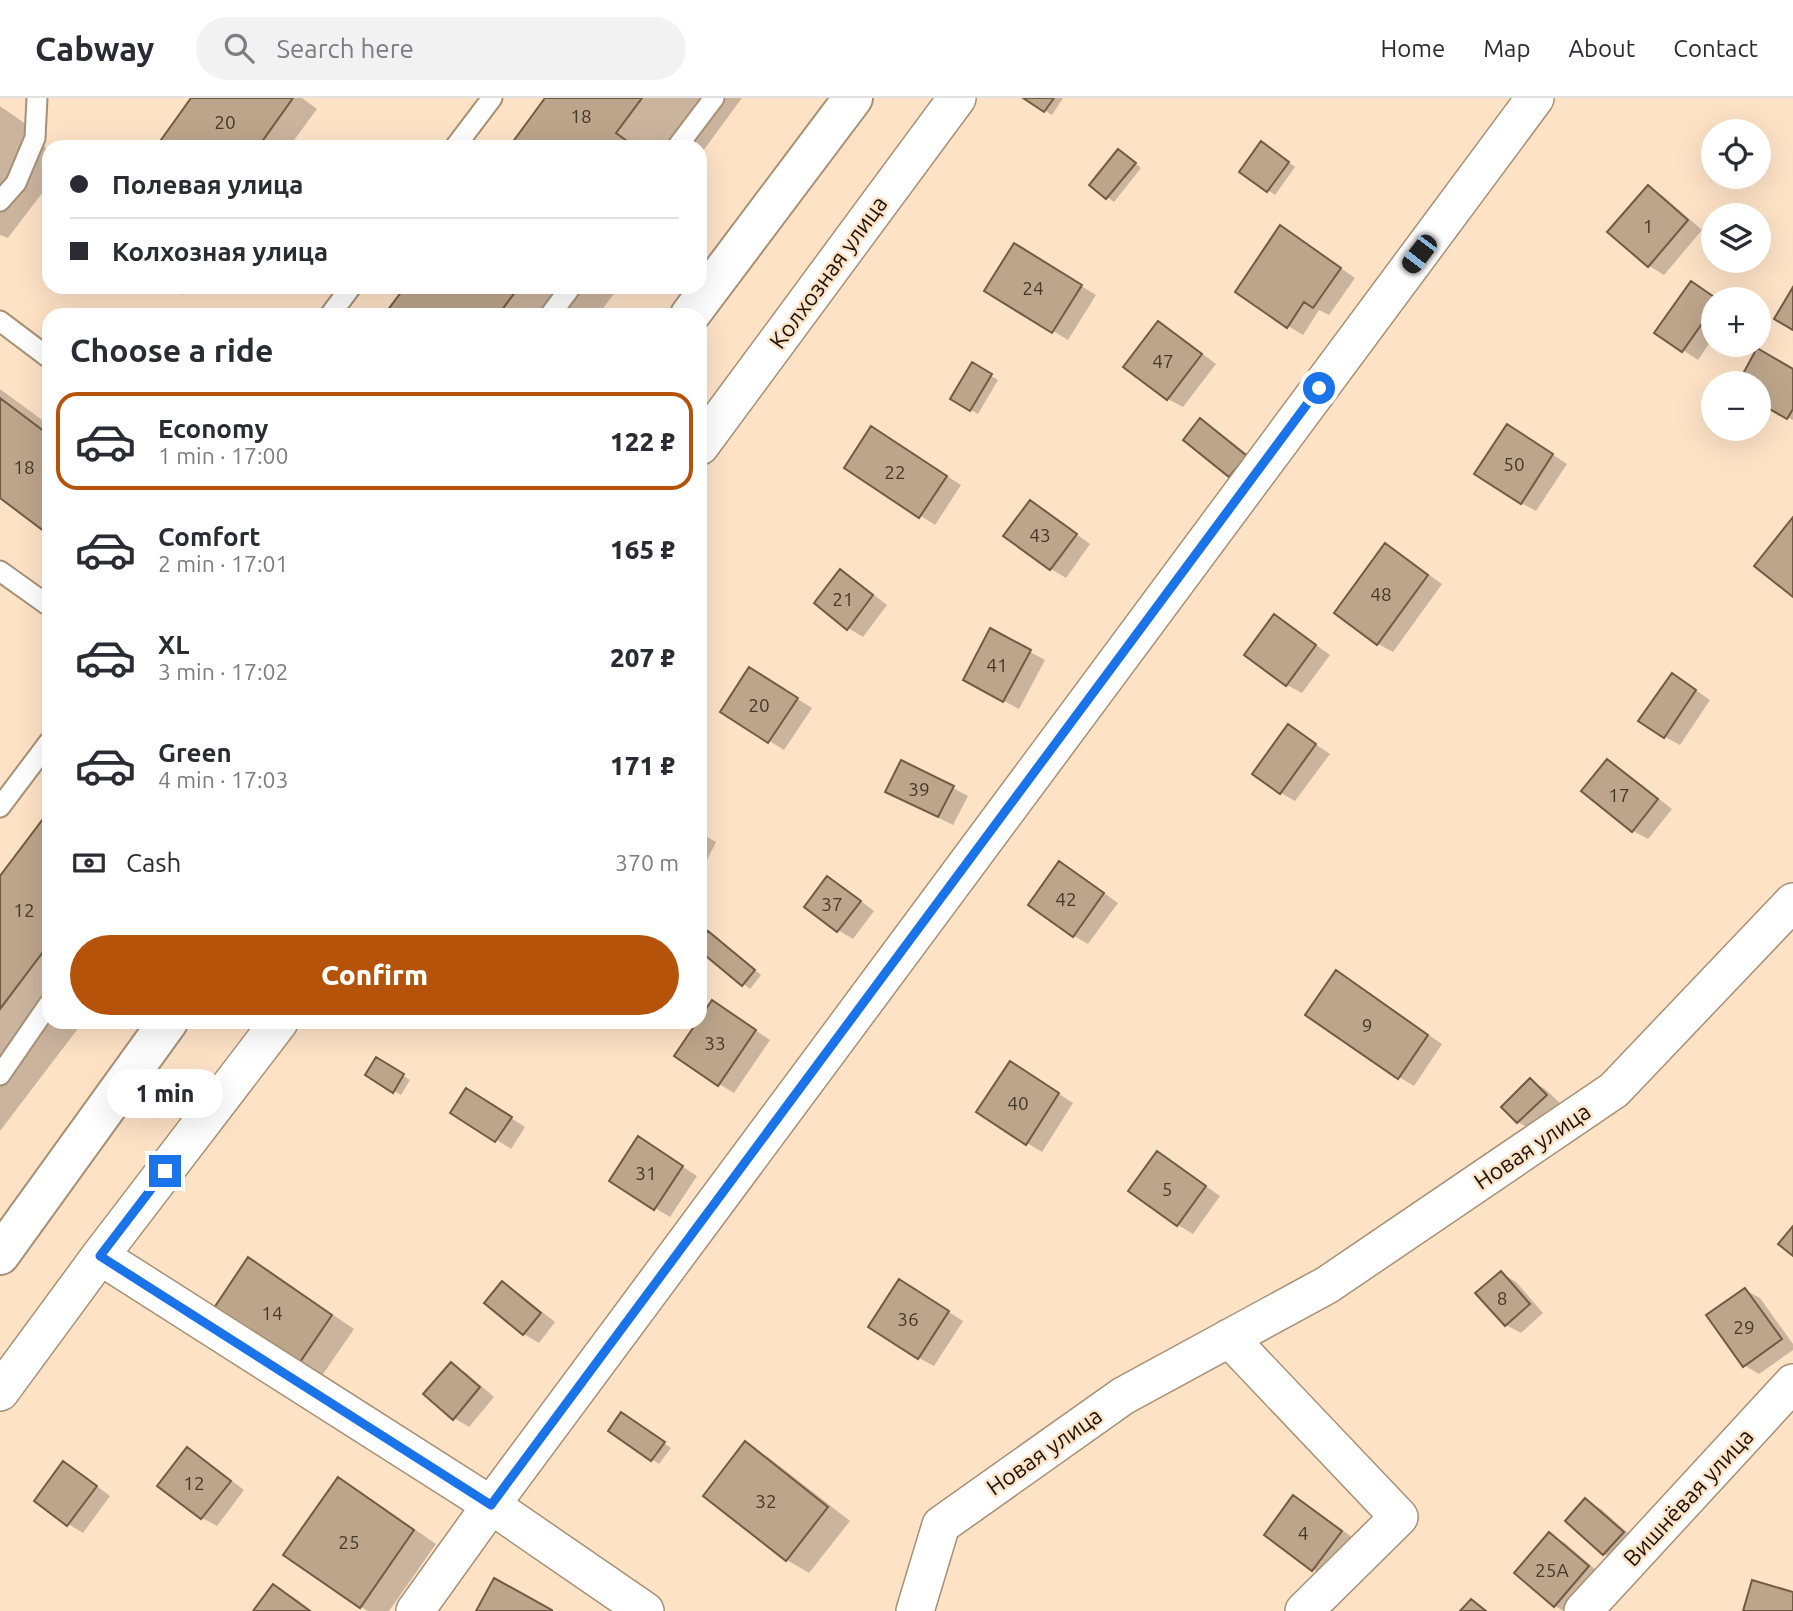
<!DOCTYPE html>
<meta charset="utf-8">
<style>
body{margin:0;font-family:Ubuntu,sans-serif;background:#f2f2f3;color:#2b2b33;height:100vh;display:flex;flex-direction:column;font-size:26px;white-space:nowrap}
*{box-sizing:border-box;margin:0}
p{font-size:23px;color:#7c7c81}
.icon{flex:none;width:38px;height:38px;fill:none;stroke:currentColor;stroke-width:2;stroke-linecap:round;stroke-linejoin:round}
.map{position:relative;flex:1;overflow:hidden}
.side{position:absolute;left:42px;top:210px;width:665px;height:721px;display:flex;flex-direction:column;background:#fff;border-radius:21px;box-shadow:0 7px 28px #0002}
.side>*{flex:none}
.top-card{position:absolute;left:42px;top:42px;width:665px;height:154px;border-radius:21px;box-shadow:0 7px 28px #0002;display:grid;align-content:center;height:154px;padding:0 28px;background:#fff}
.buttons{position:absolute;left:1701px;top:21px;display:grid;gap:14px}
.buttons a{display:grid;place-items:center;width:70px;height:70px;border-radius:50%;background:#fff;box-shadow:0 7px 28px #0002;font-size:35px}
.end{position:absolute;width:32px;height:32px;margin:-16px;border:9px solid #1a73e8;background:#fff;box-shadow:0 0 0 4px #fff}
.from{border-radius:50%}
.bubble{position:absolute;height:49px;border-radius:24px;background:#fff;box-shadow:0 7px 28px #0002;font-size:23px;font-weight:800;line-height:49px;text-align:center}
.car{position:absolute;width:21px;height:42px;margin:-21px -10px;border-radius:9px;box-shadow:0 0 5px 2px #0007;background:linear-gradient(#222 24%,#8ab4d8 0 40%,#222 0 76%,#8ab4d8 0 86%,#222 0)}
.top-card b{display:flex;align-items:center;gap:24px;height:66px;font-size:26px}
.top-card b+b{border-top:2px solid #e1e1e2}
.top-card i{width:18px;height:18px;background:#2b2b33}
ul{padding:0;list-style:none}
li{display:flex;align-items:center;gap:21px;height:98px;margin:0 14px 10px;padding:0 14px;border:4px solid transparent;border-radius:21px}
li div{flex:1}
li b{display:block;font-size:26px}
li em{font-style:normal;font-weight:800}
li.selected{border-color:#b45309}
li>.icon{width:63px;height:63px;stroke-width:1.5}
h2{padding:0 28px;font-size:32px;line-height:84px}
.pay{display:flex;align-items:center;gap:18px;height:77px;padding:0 28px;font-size:26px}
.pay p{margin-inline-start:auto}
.primary-button{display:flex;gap:14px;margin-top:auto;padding:14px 28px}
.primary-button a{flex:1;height:80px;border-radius:42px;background:#b45309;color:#fff;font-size:28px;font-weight:800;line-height:80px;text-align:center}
header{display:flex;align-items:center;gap:42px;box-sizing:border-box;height:98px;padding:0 35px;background:#fff;border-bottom:2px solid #e1e1e2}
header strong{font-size:33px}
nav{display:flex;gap:38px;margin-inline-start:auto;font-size:24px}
.search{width:490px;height:63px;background:#f2f2f3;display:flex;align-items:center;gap:18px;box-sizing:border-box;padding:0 24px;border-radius:38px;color:#7c7c81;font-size:26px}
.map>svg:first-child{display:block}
</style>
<header>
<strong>Cabway</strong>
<div class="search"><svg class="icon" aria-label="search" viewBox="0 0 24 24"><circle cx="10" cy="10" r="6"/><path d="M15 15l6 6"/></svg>Search here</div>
<nav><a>Home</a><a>Map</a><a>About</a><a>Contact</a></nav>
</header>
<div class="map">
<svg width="1793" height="1513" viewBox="0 0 1793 1513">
<rect width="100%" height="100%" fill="#fde2c6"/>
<!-- shadow -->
<path fill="#0003" d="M 193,0 L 302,0 L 317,11 L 289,49 L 158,49 Z
M 548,0 L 742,0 L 700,57 L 700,49 L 511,49 Z
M 1026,0 L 1063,0 L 1052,17 Z
M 0,8 L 36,33 L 49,56 L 49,86 L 8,140 L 0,137 Z
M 1269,50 L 1295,69 L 1275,97 L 1241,73 Z
M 1126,57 L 1141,70 L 1114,104 L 1091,87 Z
M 1648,89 L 1663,98 L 1702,132 L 1664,177 L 1649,168 Z
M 1295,138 L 1355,180 L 1329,217 L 1319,212 L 1303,237 L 1288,228 Z
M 1029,156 L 1096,197 L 1068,242 L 987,193 Z
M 170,189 L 188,189 L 183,197 Z
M 407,189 L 619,189 L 598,217 L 387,217 Z
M 1706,194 L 1717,201 L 1713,201 L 1713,240 L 1698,262 L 1657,235 Z
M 1159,225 L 1174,234 L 1216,266 L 1183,309 L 1168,301 L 1126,269 Z
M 1758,253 L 1793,273 L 1793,322 L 1759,303 L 1759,285 L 1740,285 Z
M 973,267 L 998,282 L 978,316 L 952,301 Z
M 0,291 L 49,327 L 49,435 L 0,398 Z
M 1200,323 L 1215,331 L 1261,367 L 1245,386 L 1230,377 Z
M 1523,337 L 1567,366 L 1536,413 L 1521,405 Z
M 886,339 L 961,387 L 935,427 L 846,370 Z
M 1030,404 L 1045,413 L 1090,446 L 1066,480 L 1051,471 L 1005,437 Z
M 1385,447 L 1400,456 L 1442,486 L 1393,554 L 1378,546 L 1336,515 Z
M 841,473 L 855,482 L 887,507 L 863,539 L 848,530 Z
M 1274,518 L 1289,527 L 1330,557 L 1302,595 L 1287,587 L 1246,557 Z
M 991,533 L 1045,562 L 1019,611 L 965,582 Z
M 764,580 L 812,610 L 784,652 L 722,613 Z
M 1687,586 L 1710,602 L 1680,647 L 1665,639 Z
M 1289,628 L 1330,656 L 1295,703 L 1281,695 Z
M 1607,663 L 1622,672 L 1672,711 L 1648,741 L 1633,733 L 1583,693 Z
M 953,690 L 968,698 L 953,727 L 902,702 Z
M 49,716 L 49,924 L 83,924 L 0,1033 L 0,781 Z
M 700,735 L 716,744 L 700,776 Z
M 1060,766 L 1075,774 L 1118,805 L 1088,846 L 1074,838 Z
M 828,780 L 843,789 L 874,813 L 853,841 L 838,832 Z
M 715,839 L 761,877 L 750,891 L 700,851 L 700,845 Z
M 1351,883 L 1442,946 L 1414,988 L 1399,979 Z
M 727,913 L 770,942 L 734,995 L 719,986 L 699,924 Z
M 376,961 L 410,982 L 401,997 L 367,977 Z
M 1025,974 L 1073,1005 L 1042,1054 L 1027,1045 Z
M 1530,982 L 1545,991 L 1561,1006 L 1533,1033 L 1518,1024 L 1504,1009 Z
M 482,1001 L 525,1029 L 511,1051 L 453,1014 Z
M 653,1049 L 697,1078 L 670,1119 L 655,1110 Z
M 1157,1055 L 1172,1064 L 1220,1098 L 1193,1136 L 1178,1127 L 1130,1093 Z
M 249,1162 L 271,1175 L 354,1231 L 319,1282 L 297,1269 Z
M 1501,1175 L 1516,1184 L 1543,1215 L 1521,1235 L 1506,1227 Z
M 502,1185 L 517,1194 L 555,1224 L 539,1245 L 524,1236 Z
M 914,1192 L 963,1223 L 934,1268 L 919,1260 Z
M 1745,1192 L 1760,1200 L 1793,1246 L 1793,1252 L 1759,1276 L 1744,1267 Z
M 451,1266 L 466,1275 L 494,1299 L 469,1329 L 454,1320 Z
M 628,1320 L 671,1350 L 659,1366 L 610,1333 Z
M 746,1346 L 768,1359 L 850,1423 L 809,1475 L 787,1462 Z
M 187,1352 L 202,1360 L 244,1392 L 217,1428 L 202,1420 Z
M 78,1374 L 110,1398 L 83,1435 L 68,1426 Z
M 338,1381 L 361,1394 L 436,1446 L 389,1513 L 368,1513 L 361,1509 Z
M 1294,1399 L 1309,1408 L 1356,1442 L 1328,1480 L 1313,1471 L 1267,1437 Z
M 1586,1402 L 1601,1411 L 1638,1444 L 1619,1465 L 1604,1456 L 1567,1423 Z
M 1550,1437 L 1565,1445 L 1603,1478 L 1573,1513 L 1564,1513 L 1555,1508 L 1517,1475 Z
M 274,1488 L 296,1501 L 312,1513 L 255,1513 Z"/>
<!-- building -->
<path fill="#bda58b" stroke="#725b42" stroke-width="2" d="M 191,0 L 293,0 L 259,48 L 261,49 L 156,49 Z
M 545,0 L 642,0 L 616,35 L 627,43 L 623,49 L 509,49 Z
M 1023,0 L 1054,0 L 1044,14 Z
M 1261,43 L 1289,64 L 1267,94 L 1239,74 Z
M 1118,51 L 1136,65 L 1106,101 L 1089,87 Z
M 1648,87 L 1688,122 L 1648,169 L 1607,134 Z
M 1280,127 L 1341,170 L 1313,210 L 1304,204 L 1287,230 L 1235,194 Z
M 1014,145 L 1082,187 L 1052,235 L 984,193 Z
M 1691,183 L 1717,201 L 1713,201 L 1713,210 L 1682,254 L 1654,235 Z
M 405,189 L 519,189 L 498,217 L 384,217 Z
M 1793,189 L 1793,232 L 1774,221 Z
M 1158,223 L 1202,256 L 1167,302 L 1123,269 Z
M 1757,250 L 1793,271 L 1793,311 L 1787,321 L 1759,305 L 1759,285 L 1738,285 Z
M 972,264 L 992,276 L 970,313 L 950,301 Z
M 0,300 L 49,337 L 49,437 L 0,400 Z
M 1200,320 L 1247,358 L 1229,379 L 1183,342 Z
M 1507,326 L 1553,356 L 1521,406 L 1474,376 Z
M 871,328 L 947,378 L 919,420 L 844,370 Z
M 1030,402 L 1077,436 L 1050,472 L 1003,438 Z
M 1793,419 L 1793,499 L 1754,468 Z
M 1385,445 L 1428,477 L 1377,547 L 1334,515 Z
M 840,471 L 873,497 L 847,532 L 814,505 Z
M 1274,516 L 1316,547 L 1286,588 L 1244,557 Z
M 990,530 L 1031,552 L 1003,604 L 963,582 Z
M 749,569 L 798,600 L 768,645 L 720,614 Z
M 1672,575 L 1696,592 L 1664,640 L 1638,623 Z
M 1288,626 L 1316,646 L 1280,696 L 1252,676 Z
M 1607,661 L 1658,701 L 1632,734 L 1581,693 Z
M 901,662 L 954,688 L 938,719 L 885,694 Z
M 49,713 L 49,846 L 0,911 L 0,778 Z
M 1059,763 L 1104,795 L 1073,839 L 1028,807 Z
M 827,778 L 861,803 L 837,834 L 804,809 Z
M 708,833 L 755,872 L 742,888 L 700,853 L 700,843 Z
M 1336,872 L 1428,937 L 1398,981 L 1305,917 Z
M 712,902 L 756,932 L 718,988 L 674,958 L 697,924 L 700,924 L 700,920 Z
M 376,959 L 404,976 L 393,995 L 365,977 Z
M 1010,963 L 1059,995 L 1026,1047 L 976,1014 Z
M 1530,980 L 1547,997 L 1517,1025 L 1501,1009 Z
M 466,990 L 512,1019 L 495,1044 L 450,1015 Z
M 638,1038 L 683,1068 L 654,1112 L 609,1083 Z
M 1157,1053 L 1206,1088 L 1177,1128 L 1128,1093 Z
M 1793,1128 L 1793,1158 L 1778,1146 Z
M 248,1159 L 332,1217 L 296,1270 L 212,1213 Z
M 1501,1173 L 1530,1206 L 1505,1228 L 1475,1195 Z
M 899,1181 L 949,1213 L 918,1261 L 868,1229 Z
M 502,1183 L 541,1215 L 523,1237 L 484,1205 Z
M 1745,1190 L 1782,1241 L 1743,1269 L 1706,1217 Z
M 451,1264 L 480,1289 L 453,1322 L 423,1296 Z
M 621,1314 L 665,1344 L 651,1363 L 608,1333 Z
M 745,1343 L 828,1409 L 786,1463 L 703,1398 Z
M 187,1349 L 231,1383 L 201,1421 L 157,1388 Z
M 63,1363 L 97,1388 L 67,1428 L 34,1403 Z
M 338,1379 L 414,1432 L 360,1510 L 283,1457 Z
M 1293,1397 L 1342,1433 L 1312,1473 L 1264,1437 Z
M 1585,1400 L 1624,1434 L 1603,1457 L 1565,1423 Z
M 1549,1434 L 1589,1468 L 1554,1509 L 1514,1475 Z
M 494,1480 L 552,1512 L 552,1513 L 476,1513 Z
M 1752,1482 L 1793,1494 L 1793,1513 L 1743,1513 Z
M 273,1486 L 310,1513 L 253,1513 Z
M 1471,1501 L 1486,1513 L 1460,1513 Z"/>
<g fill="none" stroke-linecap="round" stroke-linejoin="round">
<!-- lane casing -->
<g stroke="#a89075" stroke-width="23">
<path id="lane" d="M 455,49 L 492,0
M 677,49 L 714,0
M 0,103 L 16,85 L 35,40 L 37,0
M 330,217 L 351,189
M 550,217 L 571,189
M 0,223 L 49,260
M 0,473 L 49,508
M 0,709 L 49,644
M 0,977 L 49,906"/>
</g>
<!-- street casing -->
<g stroke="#a89075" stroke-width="40">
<path id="street" d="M 700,348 L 957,0
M 100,1158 L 491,1407 L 645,1513
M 1229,1240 L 1399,1419 L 1304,1513
M 0,1294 L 100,1158 L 279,924
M 415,1513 L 491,1407 L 1535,0
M 915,1513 L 941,1427 L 1123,1298 L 1327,1187 L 1614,992 L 1793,804
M 1583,1513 L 1793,1285"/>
</g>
<!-- secondary casing -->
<g stroke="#a89075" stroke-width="42">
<path id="secondary" d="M 690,217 L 853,0
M 0,1157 L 168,924"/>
</g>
<!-- lane -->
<use href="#lane" stroke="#fff" stroke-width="19"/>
<!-- street -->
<use href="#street" stroke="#fff" stroke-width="37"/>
<!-- secondary -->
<use href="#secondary" stroke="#fff" stroke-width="38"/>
</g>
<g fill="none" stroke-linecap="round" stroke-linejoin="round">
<!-- route -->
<path stroke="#1a73e8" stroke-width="9" d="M 165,1073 L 100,1158 L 491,1407 L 1319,290"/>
</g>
<g text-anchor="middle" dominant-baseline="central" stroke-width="5" stroke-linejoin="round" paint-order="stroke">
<!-- number labels -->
<g font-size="19" fill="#44382a">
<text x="581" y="18">18</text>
<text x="225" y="24">20</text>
<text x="1648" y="128">1</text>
<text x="1033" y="190">24</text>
<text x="1163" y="263">47</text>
<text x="1514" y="366">50</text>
<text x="24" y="369">18</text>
<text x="895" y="374">22</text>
<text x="1040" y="437">43</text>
<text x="1381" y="496">48</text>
<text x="843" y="501">21</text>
<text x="997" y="567">41</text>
<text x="759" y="607">20</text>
<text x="919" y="691">39</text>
<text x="1619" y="697">17</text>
<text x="1066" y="801">42</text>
<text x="832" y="806">37</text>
<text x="24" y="812">12</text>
<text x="1367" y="927">9</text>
<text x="715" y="945">33</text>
<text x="1018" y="1005">40</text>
<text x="646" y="1075">31</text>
<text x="1167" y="1091">5</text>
<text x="1502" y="1200">8</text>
<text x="272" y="1215">14</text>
<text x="908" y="1221">36</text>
<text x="1744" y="1229">29</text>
<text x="194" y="1385">12</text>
<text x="766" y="1403">32</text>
<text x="1303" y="1435">4</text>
<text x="349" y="1444">25</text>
<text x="1552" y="1472">25А</text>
</g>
<!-- street labels -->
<g font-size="23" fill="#1c1309" stroke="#fde2c6">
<text transform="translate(828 174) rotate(-54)">Колхозная улица</text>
<text transform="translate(1532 1048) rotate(-34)">Новая улица</text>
<text transform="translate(1044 1353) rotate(-35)">Новая улица</text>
<text transform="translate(1688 1399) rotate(-47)">Вишнёвая улица</text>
</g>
</g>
</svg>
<div class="buttons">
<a><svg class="icon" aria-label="locate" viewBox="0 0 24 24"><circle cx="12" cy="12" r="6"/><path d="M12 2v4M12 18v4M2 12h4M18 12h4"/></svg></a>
<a><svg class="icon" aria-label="layers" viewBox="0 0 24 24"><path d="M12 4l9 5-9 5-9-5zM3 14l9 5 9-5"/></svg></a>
<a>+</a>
<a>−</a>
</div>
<i class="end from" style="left:1319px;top:290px"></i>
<i class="end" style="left:165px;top:1073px"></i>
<div class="bubble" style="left:107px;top:971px;width:116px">1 min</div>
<i class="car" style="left:1419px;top:156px;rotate:217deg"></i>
<div class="top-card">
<b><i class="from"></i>Полевая улица</b>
<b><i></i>Колхозная улица</b>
</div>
<section class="side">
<h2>Choose a ride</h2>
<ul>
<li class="selected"><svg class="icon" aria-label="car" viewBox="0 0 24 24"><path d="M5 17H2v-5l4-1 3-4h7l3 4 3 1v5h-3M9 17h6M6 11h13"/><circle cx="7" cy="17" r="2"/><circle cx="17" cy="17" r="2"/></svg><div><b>Economy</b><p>1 min · 17:00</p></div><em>122 ₽</em></li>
<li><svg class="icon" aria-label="car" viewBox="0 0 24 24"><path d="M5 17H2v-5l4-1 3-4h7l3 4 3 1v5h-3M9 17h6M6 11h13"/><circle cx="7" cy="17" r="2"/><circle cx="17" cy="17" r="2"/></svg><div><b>Comfort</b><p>2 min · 17:01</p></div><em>165 ₽</em></li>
<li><svg class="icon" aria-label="car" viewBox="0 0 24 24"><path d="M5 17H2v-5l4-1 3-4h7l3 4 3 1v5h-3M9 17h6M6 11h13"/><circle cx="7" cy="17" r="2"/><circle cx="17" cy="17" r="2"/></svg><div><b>XL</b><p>3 min · 17:02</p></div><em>207 ₽</em></li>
<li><svg class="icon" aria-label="car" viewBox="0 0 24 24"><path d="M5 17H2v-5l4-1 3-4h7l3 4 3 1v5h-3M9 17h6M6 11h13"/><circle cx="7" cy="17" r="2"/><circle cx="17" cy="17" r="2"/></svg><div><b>Green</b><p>4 min · 17:03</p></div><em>171 ₽</em></li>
</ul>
<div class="pay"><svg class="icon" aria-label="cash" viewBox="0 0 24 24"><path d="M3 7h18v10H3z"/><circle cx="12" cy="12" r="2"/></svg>Cash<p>370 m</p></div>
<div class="primary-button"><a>Confirm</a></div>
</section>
</div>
